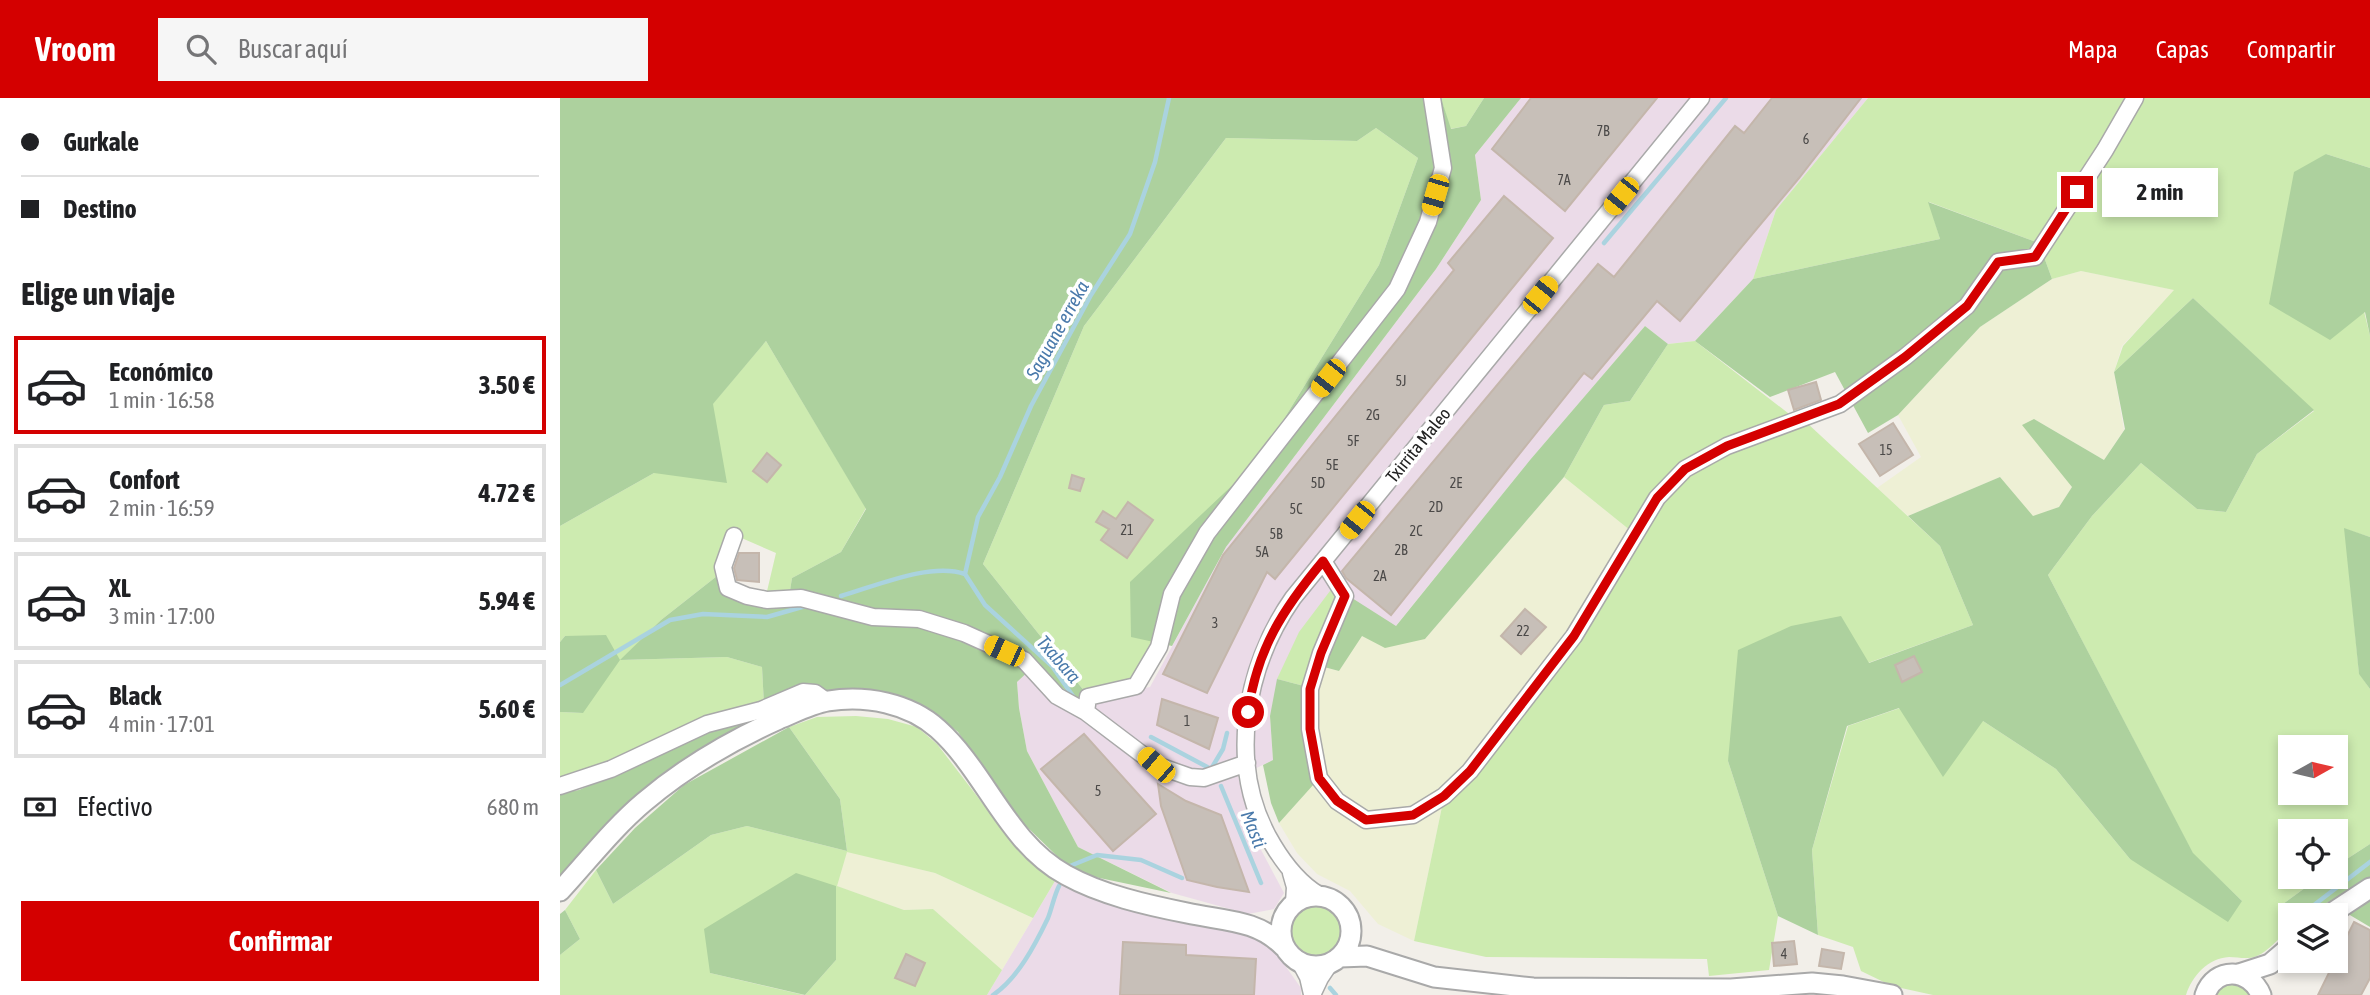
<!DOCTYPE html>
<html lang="es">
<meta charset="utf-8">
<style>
body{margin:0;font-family:"Asap Condensed",sans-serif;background:#f6f6f6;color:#202124;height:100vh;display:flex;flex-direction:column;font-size:26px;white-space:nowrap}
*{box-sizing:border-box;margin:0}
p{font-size:23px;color:#757577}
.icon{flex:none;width:38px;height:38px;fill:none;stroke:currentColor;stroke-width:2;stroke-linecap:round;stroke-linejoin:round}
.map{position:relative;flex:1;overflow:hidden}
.side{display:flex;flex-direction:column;background:#fff;width:560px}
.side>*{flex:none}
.top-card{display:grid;align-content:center;height:154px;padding:0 21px;background:#fff}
.needle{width:46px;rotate:82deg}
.buttons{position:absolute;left:1718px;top:637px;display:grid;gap:14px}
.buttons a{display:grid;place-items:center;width:70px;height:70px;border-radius:0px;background:#fff;box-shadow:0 4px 10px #0003;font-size:35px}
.end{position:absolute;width:32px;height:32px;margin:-16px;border:9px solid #d40000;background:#fff;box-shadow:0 0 0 4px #fff}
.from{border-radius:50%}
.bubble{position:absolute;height:49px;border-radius:0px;background:#fff;box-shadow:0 4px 10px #0003;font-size:23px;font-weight:700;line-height:49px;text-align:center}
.car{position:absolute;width:21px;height:42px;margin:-21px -10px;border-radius:9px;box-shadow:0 0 5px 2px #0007;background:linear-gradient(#f5c518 24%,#345 0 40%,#f5c518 0 76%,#345 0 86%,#f5c518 0)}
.top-card b{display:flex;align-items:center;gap:24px;height:66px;font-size:26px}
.top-card b+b{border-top:2px solid #e0e0e0}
.top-card i{width:18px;height:18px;background:#202124}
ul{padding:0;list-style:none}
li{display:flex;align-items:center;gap:21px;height:98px;margin:0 14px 10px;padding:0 7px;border:4px solid #e0e0e0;border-radius:0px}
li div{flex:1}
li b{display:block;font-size:26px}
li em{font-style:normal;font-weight:700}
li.on{border-color:#d40000}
li>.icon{width:63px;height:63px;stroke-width:1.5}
h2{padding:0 21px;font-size:32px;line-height:84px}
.pay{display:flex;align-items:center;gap:18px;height:77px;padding:0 21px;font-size:26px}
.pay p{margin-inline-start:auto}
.primary-button{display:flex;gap:14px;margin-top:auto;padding:14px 21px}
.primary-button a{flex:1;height:80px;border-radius:0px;background:#d40000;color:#fff;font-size:28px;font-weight:700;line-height:80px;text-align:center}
header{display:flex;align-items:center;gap:42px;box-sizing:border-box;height:98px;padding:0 35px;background:#d40000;color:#fff}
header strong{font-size:33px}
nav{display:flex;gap:38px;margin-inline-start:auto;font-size:24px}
.search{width:490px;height:63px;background:#f6f6f6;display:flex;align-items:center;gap:18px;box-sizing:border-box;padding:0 24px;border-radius:0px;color:#757577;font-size:26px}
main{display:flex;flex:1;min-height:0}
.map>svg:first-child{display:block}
</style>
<header>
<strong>Vroom</strong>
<div class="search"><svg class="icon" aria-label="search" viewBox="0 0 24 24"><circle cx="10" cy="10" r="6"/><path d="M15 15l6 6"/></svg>Buscar aquí</div>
<nav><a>Mapa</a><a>Capas</a><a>Compartir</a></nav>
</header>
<main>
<section class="side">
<div class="top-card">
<b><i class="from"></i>Gurkale</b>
<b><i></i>Destino</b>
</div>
<h2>Elige un viaje</h2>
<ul>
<li class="on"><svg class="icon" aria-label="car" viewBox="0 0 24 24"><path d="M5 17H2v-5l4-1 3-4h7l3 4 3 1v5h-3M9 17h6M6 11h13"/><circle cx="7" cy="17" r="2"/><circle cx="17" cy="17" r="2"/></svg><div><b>Económico</b><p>1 min · 16:58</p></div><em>3.50 €</em></li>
<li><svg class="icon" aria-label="car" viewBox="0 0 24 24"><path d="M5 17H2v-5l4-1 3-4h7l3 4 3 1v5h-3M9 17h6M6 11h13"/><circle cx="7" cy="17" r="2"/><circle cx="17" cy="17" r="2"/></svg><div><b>Confort</b><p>2 min · 16:59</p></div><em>4.72 €</em></li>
<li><svg class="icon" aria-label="car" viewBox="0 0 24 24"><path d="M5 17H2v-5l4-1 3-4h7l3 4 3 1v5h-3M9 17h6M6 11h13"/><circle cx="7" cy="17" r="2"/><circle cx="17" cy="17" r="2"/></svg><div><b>XL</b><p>3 min · 17:00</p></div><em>5.94 €</em></li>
<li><svg class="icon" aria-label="car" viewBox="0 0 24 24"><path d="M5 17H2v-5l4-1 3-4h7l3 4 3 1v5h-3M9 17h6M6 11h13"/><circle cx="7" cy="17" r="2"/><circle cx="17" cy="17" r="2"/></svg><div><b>Black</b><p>4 min · 17:01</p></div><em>5.60 €</em></li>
</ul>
<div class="pay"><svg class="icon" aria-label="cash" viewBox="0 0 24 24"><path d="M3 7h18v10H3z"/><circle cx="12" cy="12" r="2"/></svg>Efectivo<p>680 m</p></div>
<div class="primary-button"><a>Confirmar</a></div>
</section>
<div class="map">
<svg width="1810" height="897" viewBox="0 0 1810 897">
<rect width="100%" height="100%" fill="#f2efe9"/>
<!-- industrial -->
<path fill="#ebdbe8" d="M 961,0 L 1308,0 L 1216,112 L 1193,181 L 1135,243 L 1108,246 L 1085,228 L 970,362 L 835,529 L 774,489 L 710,618 L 713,662 L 678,679 L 699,748 L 724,795 L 714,811 L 688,816 L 612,795 L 518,749 L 467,653 L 459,610 L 457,584 L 473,568 L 519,603 L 590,589 L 666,449 L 876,171 L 921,102 L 915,57 Z
M 495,783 L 707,842 L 741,890 L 741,897 L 427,897 Z"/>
<!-- farmland -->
<path fill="#eef0d5" d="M 1521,173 L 1615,192 L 1562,248 L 1554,274 L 1564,332 L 1544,362 L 1474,321 L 1512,389 L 1499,409 L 1473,419 L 1440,379 L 1348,418 L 1317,390 L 1361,359 L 1338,317 L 1420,229 L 1492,181 Z
M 1004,379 L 1071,433 L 1011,536 L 883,704 L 854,843 L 818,826 L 790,793 L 757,776 L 737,755 L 719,725 L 765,673 L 756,613 L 757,590 L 764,569 L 779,573 L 801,538 L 865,541 Z
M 287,753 L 375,775 L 473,820 L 442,872 L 373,811 L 344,812 L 276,788 Z"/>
<!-- grass -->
<path fill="#cdebb0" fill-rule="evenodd" d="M 881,0 L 924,0 L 906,28 L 890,31 Z
M 1308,0 L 1810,0 L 1810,70 L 1766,56 L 1810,238 L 1810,439 L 1785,431 L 1799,575 L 1810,591 L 1810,746 L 1776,768 L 1776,733 L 1731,733 L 1731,779 L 1760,779 L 1723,806 L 1731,823 L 1731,829 C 1721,838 1709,853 1697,858 C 1687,862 1679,859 1669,859 C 1648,860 1632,878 1626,897 L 1373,897 L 1332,888 L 1301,873 L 1293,849 L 1258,837 L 1252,752 L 1288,628 L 1340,610 L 1423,623 L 1496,671 L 1570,761 L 1682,803 L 1633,756 L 1488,477 L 1532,418 L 1581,365 L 1637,411 L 1666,414 L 1697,356 L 1754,313 L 1633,200 L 1554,274 L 1563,248 L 1614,192 L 1521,173 L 1492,181 L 1479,145 L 1369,104 L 1380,141 L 1193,181 L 1216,112 ZM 1731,649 L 1776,649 L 1776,695 L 1731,695 Z
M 816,30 L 858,60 L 819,167 L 698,363 L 572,582 L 525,594 L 423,466 L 524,228 L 666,40 L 797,43 Z
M 206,243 L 306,410 L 281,454 L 232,480 L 228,505 L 204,506 L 216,455 L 170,435 L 157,478 L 101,522 L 61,562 L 167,559 L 202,569 L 204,607 L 61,663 L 0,681 L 0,614 L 23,615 L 5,538 L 0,544 L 0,428 L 94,375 Z
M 1135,243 L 1233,319 L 1123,366 L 1071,433 L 1004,379 L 1044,307 L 1070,303 L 1108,246 Z
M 1247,325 L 1380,448 L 1413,527 L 1308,565 L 1168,663 L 1218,818 L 1209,872 L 1149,878 L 1147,861 L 926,859 L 854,843 L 883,704 L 912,681 L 1102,404 L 1128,374 L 1170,351 Z
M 773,489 L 778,502 L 744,588 L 717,581 L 739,534 Z
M 296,618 L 328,621 L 357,629 L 377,646 L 463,758 L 495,783 L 473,820 L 375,775 L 287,754 L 277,788 L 344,812 L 373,811 L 442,872 L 427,897 L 245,897 L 276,862 L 150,875 L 244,897 L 0,897 L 0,857 L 20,841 L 5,812 L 36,772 L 53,806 L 151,737 L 187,728 L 287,753 L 280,701 L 229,629 L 257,619 Z
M728 833a27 27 0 1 1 54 0a27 27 0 1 1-54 0Z
M 1672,885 L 1684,889 L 1689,897 L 1655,897 L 1664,888 Z"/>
<!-- forest -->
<path fill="#add19e" d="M 0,0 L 881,0 L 891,31 L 906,28 L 924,0 L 961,0 L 915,57 L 921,102 L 876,171 L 666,449 L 612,548 L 571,539 L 570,484 L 698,363 L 819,167 L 858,60 L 816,30 L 797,43 L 666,40 L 524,228 L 423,466 L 525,594 L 519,603 L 474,568 L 457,584 L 459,610 L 467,653 L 518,749 L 611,795 L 530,778 L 504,765 L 458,720 L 398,634 L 368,610 L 326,594 L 268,593 L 242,588 L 204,607 L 202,569 L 167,559 L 60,562 L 23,615 L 0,614 L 0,544 L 5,538 L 46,537 L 60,562 L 101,522 L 157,478 L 163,494 L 228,505 L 232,480 L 281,454 L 306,411 L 206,243 L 153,306 L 167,385 L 94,375 L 0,428 Z
M 1766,56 L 1810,70 L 1810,238 L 1805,214 L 1770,242 L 1709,206 L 1734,74 Z
M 1368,104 L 1479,145 L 1492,181 L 1420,229 L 1338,317 L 1308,335 L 1275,274 L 1210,299 L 1135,243 L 1193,181 L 1380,141 Z
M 1633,200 L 1754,312 L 1697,356 L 1666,414 L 1637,411 L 1581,365 L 1532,418 L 1488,477 L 1633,755 L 1682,803 L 1668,824 L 1570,761 L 1496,671 L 1423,623 L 1383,679 L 1339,610 L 1287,628 L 1252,752 L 1258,837 L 1218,818 L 1168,663 L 1178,552 L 1231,528 L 1281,518 L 1309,565 L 1413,527 L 1380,448 L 1348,418 L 1440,379 L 1473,418 L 1499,409 L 1512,389 L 1462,327 L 1474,321 L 1544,362 L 1565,331 L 1554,274 Z
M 1085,228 L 1108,246 L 1070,303 L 1044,307 L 1004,379 L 865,541 L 825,550 L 802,538 L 779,573 L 764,569 L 792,500 L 836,528 L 970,362 Z
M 1784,430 L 1810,439 L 1810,591 L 1799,576 Z
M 717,581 L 744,588 C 742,622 746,652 754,686 L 719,725 L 711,705 L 703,667 L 713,662 L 710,618 Z
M 194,623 L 86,693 L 47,726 L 0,783 L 0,695 L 19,692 L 150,634 Z
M 229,629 L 280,701 L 287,753 L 187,728 L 151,737 L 53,806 L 36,772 L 75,730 L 124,687 Z
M 1810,746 L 1810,829 L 1768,804 L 1748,817 L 1731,817 L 1731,823 L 1723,806 L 1760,779 L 1776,779 L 1776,768 Z
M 236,775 L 276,788 L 276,862 L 245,897 L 150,875 L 144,831 Z
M 5,812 L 20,841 L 0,857 L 0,816 Z"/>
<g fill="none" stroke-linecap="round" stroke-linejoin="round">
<!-- stream -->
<path stroke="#aad3df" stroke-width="4.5" d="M 1044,145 L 1166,0
M 405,476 L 418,419 L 440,379 L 471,308 L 531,197 L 570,136 L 595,64 L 609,0
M 405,476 L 425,507 L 492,568 L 515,601
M 281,498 C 316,488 370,464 405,476
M 0,587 L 110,522 L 143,516 L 207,519 L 249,507
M 591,639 L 651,671 L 663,651 L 667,635
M 661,688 L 701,785
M 510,768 L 537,757 L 581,762 L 622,780
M 1741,817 L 1810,764
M 1725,829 L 1731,824
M 770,890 L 776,897
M 433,897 C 458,880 475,847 488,820 C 492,810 494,798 499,788"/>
</g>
<!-- building -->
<path fill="#c7bfb8" stroke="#c4b6ab" stroke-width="2" d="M 971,0 L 1097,0 L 1005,113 L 932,51 Z
M 1212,0 L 1301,0 L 1239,80 L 1120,223 L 1097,203 L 1032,281 L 1024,275 L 831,517 L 786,480 L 782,473 L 1038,166 L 1054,179 L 1175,28 L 1184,35 Z
M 944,98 L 993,140 L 715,481 L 707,474 L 647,595 L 603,576 L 663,457 L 894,172 L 888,165 Z
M 1256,284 L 1261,302 L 1234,312 L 1228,292 Z
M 1333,325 L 1353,357 L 1320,378 L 1299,346 Z
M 207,355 L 221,367 L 207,384 L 193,373 Z
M 512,377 L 524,381 L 520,393 L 509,390 Z
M 568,404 L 593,422 L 567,460 L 541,442 L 549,431 L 536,424 L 543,413 L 556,421 Z
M 179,455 L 199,455 L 199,484 L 177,482 L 174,470 Z
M 965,511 L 986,529 L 961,556 L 941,538 Z
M 1354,558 L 1362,574 L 1342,584 L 1335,567 Z
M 602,601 L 658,620 L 649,651 L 597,627 Z
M 524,636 L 596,716 L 553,753 L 481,671 Z
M 598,686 L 626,703 L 661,717 L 689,794 L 657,789 L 627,782 L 601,708 Z
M 1794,824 L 1810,832 L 1810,880 L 1801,897 L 1758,897 Z
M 1234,843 L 1237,866 L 1214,868 L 1212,845 Z
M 563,844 L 626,847 L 626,857 L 696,861 L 694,897 L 560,897 Z
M 1262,851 L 1284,855 L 1281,871 L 1259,868 Z
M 346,856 L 365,865 L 355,888 L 335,880 Z"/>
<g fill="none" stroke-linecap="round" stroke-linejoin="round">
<!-- minor casing -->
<g stroke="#a9a9a9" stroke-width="19">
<path id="minor" d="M 174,438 L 163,469 L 168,490 L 187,498 L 207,502 L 241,500 L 313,519 L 359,521 L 404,535 L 464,562 L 497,598 L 526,614 L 596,667 L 630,679 L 644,680 L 687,665
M 763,463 L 785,498 L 761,555 L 750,591 L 750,631 L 759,680 L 777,703 L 806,722 L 853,717 L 884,698 L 910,673 L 1014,538 L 1097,400 L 1125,371 L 1167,348 L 1280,306 L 1345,259 L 1407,208 L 1438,164 L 1475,159 L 1545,52 L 1575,0
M 526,614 L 528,599 L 576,588 L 599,549 L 612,496 L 647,435 L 837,191 L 868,124 L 883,70 L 872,0
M 0,688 L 51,671 L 147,626 L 201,612 L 243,594 L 255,595 L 266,603
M 731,775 L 735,789 L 734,805
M 759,797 C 739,785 725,767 713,747 C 666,670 684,570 733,500 L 1141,0
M 740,864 L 748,879 L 752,896
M 752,897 L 760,880 L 770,865"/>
</g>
<!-- tertiary casing -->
<g stroke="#a9a9a9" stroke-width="23">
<path id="tertiary" d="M 0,793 C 27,764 53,730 84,704 C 124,670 170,643 219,621 C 234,615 251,606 268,603 C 306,597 349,605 378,631 C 426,674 447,745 506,777 C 542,797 587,807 627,815 C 663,823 697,821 724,849
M721 833a35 35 0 1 1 70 0a35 35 0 1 1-70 0Z
M 1769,817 L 1810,790
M 780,859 L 807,858 L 874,879 L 973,890 L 1171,891 L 1252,885 L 1283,888 L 1332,897
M 1679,876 L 1710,866 L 1731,848
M 1645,897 C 1655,868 1690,870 1701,897"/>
</g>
<!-- minor -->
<use href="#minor" stroke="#fff" stroke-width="16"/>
<!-- tertiary -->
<use href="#tertiary" stroke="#fff" stroke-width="19"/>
</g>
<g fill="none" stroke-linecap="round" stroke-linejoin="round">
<!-- route -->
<path stroke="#d40000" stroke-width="9" d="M 688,614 C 697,551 723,511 763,463 L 785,498 L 761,555 L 750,591 L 750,631 L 759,680 L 777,703 L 806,722 L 853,717 L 884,698 L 910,673 L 1014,538 L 1097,400 L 1125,371 L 1167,348 L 1279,306 L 1345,259 L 1407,208 L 1438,164 L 1475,159 L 1517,94"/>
</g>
<g text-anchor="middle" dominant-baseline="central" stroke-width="7" stroke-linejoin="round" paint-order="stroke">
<!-- number labels -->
<g font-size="14" fill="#4b4948">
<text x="1043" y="33">7B</text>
<text x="1246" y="41">6</text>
<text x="1004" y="82">7A</text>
<text x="841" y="283">5J</text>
<text x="813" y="317">2G</text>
<text x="793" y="343">5F</text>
<text x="1326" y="352">15</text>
<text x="772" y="367">5E</text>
<text x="758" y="385">5D</text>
<text x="896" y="385">2E</text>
<text x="876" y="409">2D</text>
<text x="736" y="411">5C</text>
<text x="567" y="432">21</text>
<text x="856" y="433">2C</text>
<text x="716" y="436">5B</text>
<text x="841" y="452">2B</text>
<text x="702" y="454">5A</text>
<text x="820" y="478">2A</text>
<text x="655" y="525">3</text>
<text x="963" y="533">22</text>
<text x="627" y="623">1</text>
<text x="538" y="693">5</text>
<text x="1224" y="856">4</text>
</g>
<!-- street labels -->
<g font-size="18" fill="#222" stroke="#fff">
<text transform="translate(858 347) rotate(-51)">Txirrita Maleo</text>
</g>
<!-- water labels -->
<g font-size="19" font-style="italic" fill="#4a7aab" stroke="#fff">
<text transform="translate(497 232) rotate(-61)">Saguane erreka</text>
<text transform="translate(499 561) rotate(49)">Txabara</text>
<text transform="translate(694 731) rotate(68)">Masti</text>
</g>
</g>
</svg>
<div class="buttons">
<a><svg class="needle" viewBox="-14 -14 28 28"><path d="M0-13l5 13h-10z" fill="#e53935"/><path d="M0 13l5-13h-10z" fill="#757577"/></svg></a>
<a><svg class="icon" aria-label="locate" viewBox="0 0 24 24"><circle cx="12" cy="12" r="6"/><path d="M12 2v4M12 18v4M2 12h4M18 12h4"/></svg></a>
<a><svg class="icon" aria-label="layers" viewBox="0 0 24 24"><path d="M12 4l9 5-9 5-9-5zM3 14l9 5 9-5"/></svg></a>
</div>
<i class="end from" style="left:688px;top:614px"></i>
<i class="end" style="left:1517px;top:94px"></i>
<div class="bubble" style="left:1542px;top:70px;width:116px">2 min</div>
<i class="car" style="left:875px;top:97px;rotate:196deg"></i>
<i class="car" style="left:1061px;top:98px;rotate:219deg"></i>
<i class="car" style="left:980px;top:197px;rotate:39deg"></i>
<i class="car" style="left:768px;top:280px;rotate:218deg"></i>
<i class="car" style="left:797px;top:422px;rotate:219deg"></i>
<i class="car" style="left:444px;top:553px;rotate:295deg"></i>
<i class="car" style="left:596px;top:667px;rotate:311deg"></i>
</div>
</main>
